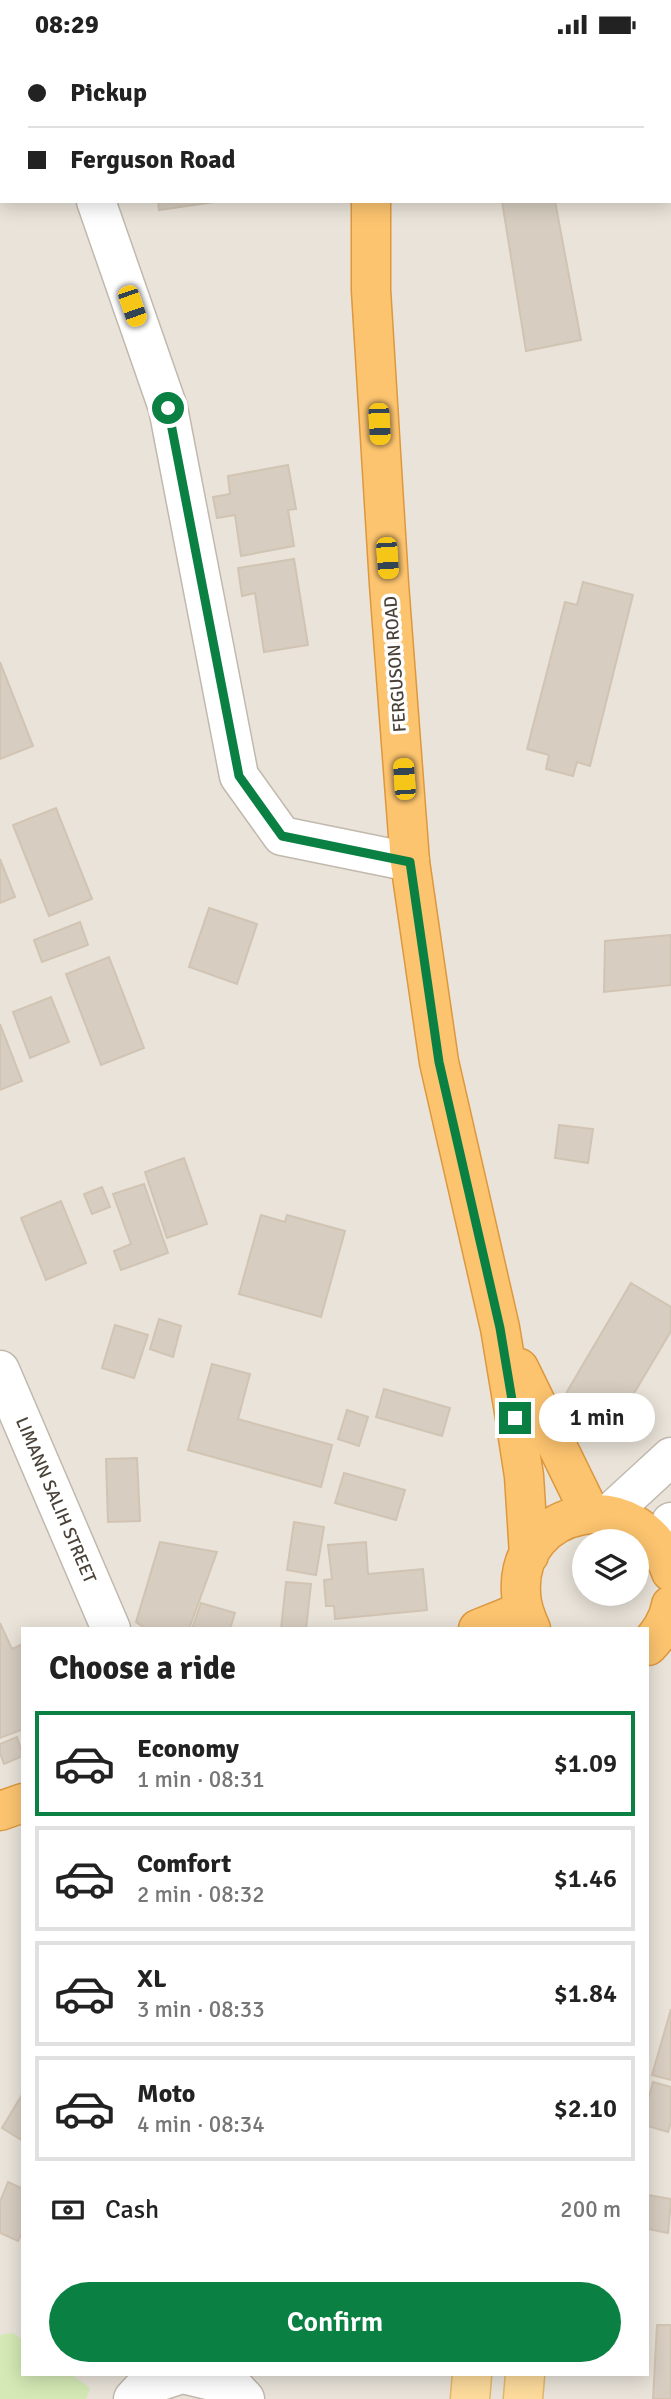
<!DOCTYPE html>
<meta charset="utf-8">
<style>
body{margin:0;font-family:Signika,sans-serif;background:#f6f6f6;color:#222;height:100vh;display:flex;flex-direction:column;font-size:26px;white-space:nowrap}
*{box-sizing:border-box;margin:0}
p{font-size:23px;color:#767676}
.icon{flex:none;width:38px;height:38px;fill:none;stroke:currentColor;stroke-width:2;stroke-linecap:round;stroke-linejoin:round}
.map{position:relative;flex:1;overflow:hidden}
.details{position:absolute;left:21px;top:1578px;width:628px;height:749px;display:flex;flex-direction:column;background:#fff;border-radius:0px;box-shadow:0 4px 18px #0003}
.details>*{flex:none}
.top-card{position:absolute;left:0px;top:0px;width:672px;height:154px;box-shadow:0 4px 18px #0003;display:grid;align-content:center;height:154px;padding:0 28px;background:#fff}
.tools{position:absolute;left:572px;top:1480px;display:grid;gap:14px}
.tools a{display:grid;place-items:center;width:77px;height:77px;border-radius:50%;background:#fff;box-shadow:0 4px 18px #0003;font-size:35px}
.end{position:absolute;width:32px;height:32px;margin:-16px;border:9px solid #0b8043;background:#fff;box-shadow:0 0 0 4px #fff}
.from{border-radius:50%}
.bubble{position:absolute;height:49px;border-radius:24px;background:#fff;box-shadow:0 4px 18px #0003;font-size:23px;font-weight:600;line-height:49px;text-align:center}
.car{position:absolute;width:21px;height:42px;margin:-21px -10px;border-radius:9px;box-shadow:0 0 5px 2px #0007;background:linear-gradient(#f5c518 24%,#345 0 40%,#f5c518 0 76%,#345 0 86%,#f5c518 0)}
.top-card b{display:flex;align-items:center;gap:24px;height:66px;font-size:26px}
.top-card b+b{border-top:2px solid #e0e0e0}
.top-card i{width:18px;height:18px;background:#222}
ul{padding:0;list-style:none}
li{display:flex;align-items:center;gap:21px;height:105px;margin:0 14px 10px;padding:0 14px;border:4px solid #e0e0e0;border-radius:0px}
li div{flex:1}
li b{display:block;font-size:26px}
li em{font-style:normal;font-weight:600}
li.on{border-color:#0b8043}
li>.icon{width:63px;height:63px;stroke-width:1.5}
h2{padding:0 28px;font-size:32px;line-height:84px}
.pay{display:flex;align-items:center;gap:18px;height:77px;padding:0 28px;font-size:26px}
.pay p{margin-inline-start:auto}
.primary-button{display:flex;gap:14px;margin-top:auto;padding:14px 28px}
.primary-button a{flex:1;height:80px;border-radius:42px;background:#0b8043;color:#fff;font-size:28px;font-weight:600;line-height:80px;text-align:center}
.status{display:flex;justify-content:space-between;align-items:center;height:49px;padding:0 35px;background:#fff;direction:ltr}
.status svg{height:19px;fill:currentColor}
.map>svg:first-child{display:block}
</style>
<div class="status"><b>08:29</b><svg viewBox="0 0 49 12"><path d="M0 12V9h3v3zM5 12V6h3v6zM10 12V3h3v9zM15 12V0h3v12zM26 1h20v11H26zM47 4h2v5h-2z"/></svg></div>
<div class="map">
<svg width="671" height="2350" viewBox="0 0 671 2350">
<rect width="100%" height="100%" fill="#f5f2eb"/>
<!-- residential -->
<path fill="#e9e3d9" fill-rule="evenodd" d="M 0,0 L 671,0 L 671,2350 L 0,2350 ZM 2,2 L 670,2 L 670,152 L 2,152 ZM 584,1493 L 637,1493 L 637,1545 L 584,1545 ZM 23,1580 L 648,1580 L 648,2326 L 23,2326 Z"/>
<!-- green -->
<path fill="#d4e9b5" d="M 13,2284 L 23,2291 L 23,2326 L 72,2326 L 90,2339 L 86,2350 L 0,2350 L 0,2286 Z"/>
<!-- building -->
<path fill="#d7cdc0" stroke="#d2c4b3" stroke-width="2" d="M 158,152 L 221,152 L 159,161 Z
M 502,152 L 555,152 L 581,291 L 526,302 Z
M 288,416 L 296,460 L 288,461 L 294,497 L 241,507 L 235,466 L 217,469 L 213,448 L 230,445 L 228,427 Z
M 294,510 L 308,596 L 264,603 L 255,544 L 242,547 L 238,519 Z
M 583,533 L 633,546 L 590,717 L 577,713 L 573,727 L 546,720 L 549,706 L 527,700 L 565,553 L 577,556 Z
M 0,613 L 33,697 L 0,710 Z
M 56,759 L 92,850 L 49,867 L 13,776 Z
M 0,810 L 15,848 L 0,854 Z
M 209,859 L 257,875 L 237,935 L 189,918 Z
M 80,873 L 88,896 L 42,913 L 34,891 Z
M 671,886 L 671,936 L 604,943 L 605,892 Z
M 109,908 L 144,999 L 101,1016 L 66,925 Z
M 51,948 L 69,993 L 30,1009 L 13,963 Z
M 0,975 L 22,1032 L 0,1041 Z
M 559,1076 L 593,1080 L 588,1114 L 555,1109 Z
M 184,1109 L 207,1175 L 167,1189 L 145,1123 Z
M 144,1135 L 168,1204 L 121,1221 L 114,1202 L 131,1195 L 113,1145 Z
M 102,1138 L 110,1158 L 92,1165 L 84,1145 Z
M 61,1152 L 86,1214 L 46,1231 L 21,1169 Z
M 261,1166 L 285,1173 L 287,1166 L 345,1182 L 321,1268 L 239,1245 Z
M 631,1234 L 671,1258 L 671,1282 L 608,1388 L 558,1358 Z
M 159,1270 L 181,1277 L 173,1308 L 150,1300 Z
M 115,1276 L 148,1286 L 134,1329 L 102,1319 Z
M 212,1315 L 250,1325 L 238,1370 L 332,1396 L 321,1438 L 188,1401 Z
M 384,1340 L 450,1359 L 442,1387 L 376,1368 Z
M 347,1361 L 368,1368 L 359,1397 L 338,1390 Z
M 137,1409 L 140,1472 L 108,1473 L 106,1410 Z
M 344,1424 L 405,1441 L 396,1471 L 335,1454 Z
M 294,1473 L 324,1478 L 316,1526 L 287,1521 Z
M 160,1493 L 217,1503 L 189,1580 L 146,1580 L 136,1573 Z
M 366,1493 L 368,1525 L 423,1520 L 427,1561 L 335,1570 L 334,1557 L 326,1557 L 324,1531 L 332,1530 L 328,1496 Z
M 286,1533 L 311,1535 L 306,1580 L 281,1580 Z
M 201,1554 L 235,1564 L 230,1580 L 192,1580 Z
M 0,1574 L 12,1600 L 23,1595 L 23,1680 L 0,1689 Z
M 17,1688 L 23,1707 L 4,1715 L 0,1704 L 0,1695 Z
M 671,1960 L 671,2031 L 652,2026 Z
M 653,2033 L 671,2038 L 671,2073 L 668,2083 L 648,2077 L 648,2051 Z
M 23,2044 L 23,2092 L 2,2079 Z
M 8,2133 L 23,2140 L 23,2182 L 18,2192 L 0,2184 L 0,2153 Z
M 648,2146 L 671,2150 L 668,2184 L 648,2180 Z
M 657,2276 L 671,2276 L 671,2350 L 653,2350 Z"/>
<g fill="none" stroke-linecap="round" stroke-linejoin="round">
<!-- minor casing -->
<g stroke="#c1b9ad" stroke-width="41">
<path id="minor" d="M 34,0 L 35,2
M 96,152 L 168,359 L 239,727 L 282,787 L 410,813
M 0,1321 L 111,1580
M 609,1465 L 671,1408
M 660,1498 L 671,1473
M 187,2326 L 233,2337 L 245,2350
M 133,2350 L 145,2337 L 179,2326"/>
</g>
<!-- major casing -->
<g stroke="#e3b86b" stroke-width="41">
<path id="major" d="M 470,2350 L 472,2326
M 523,2350 L 525,2326"/>
</g>
<!-- highway casing -->
<g stroke="#dd983e" stroke-width="41">
<path id="highway" d="M 370,0 L 370,2
M 371,152 L 371,241 L 389,535 L 410,813 L 439,1013 L 500,1279 L 515,1369 L 524,1427 L 529,1506
M 519,1319 L 590,1464
M 478,1580 L 523,1562
M 531,1580 C 526,1569 521,1557 521,1544 C 515,1458 639,1430 671,1523
M 648,1597 C 659,1585 668,1573 671,1556
M 0,1762 L 23,1754"/>
</g>
<!-- minor -->
<use href="#minor" stroke="#fff" stroke-width="38"/>
<!-- major -->
<use href="#major" stroke="#fddb9c" stroke-width="38"/>
<!-- highway -->
<use href="#highway" stroke="#fcc46f" stroke-width="38"/>
</g>
<g fill="none" stroke-linecap="round" stroke-linejoin="round">
<!-- route -->
<path stroke="#0b8043" stroke-width="9" d="M 168,359 L 239,727 L 282,787 L 410,813 L 439,1013 L 500,1279 L 515,1369"/>
</g>
<g text-anchor="middle" dominant-baseline="central" stroke-width="7" stroke-linejoin="round" paint-order="stroke">
<!-- street labels -->
<g font-size="18" fill="#4a4239" stroke="#fff">
<text transform="translate(395 615) rotate(-94)">FERGUSON ROAD</text>
<text transform="translate(56 1451) rotate(67)">LIMANN SALIH STREET</text>
</g>
</g>
</svg>
<div class="tools">
<a><svg class="icon" aria-label="layers" viewBox="0 0 24 24"><path d="M12 4l9 5-9 5-9-5zM3 14l9 5 9-5"/></svg></a>
</div>
<i class="end from" style="left:168px;top:359px"></i>
<i class="end" style="left:515px;top:1369px"></i>
<div class="bubble" style="left:539px;top:1344px;width:116px">1 min</div>
<i class="car" style="left:132px;top:257px;rotate:161deg"></i>
<i class="car" style="left:379px;top:375px;rotate:177deg"></i>
<i class="car" style="left:387px;top:509px;rotate:176deg"></i>
<i class="car" style="left:404px;top:730px;rotate:356deg"></i>
<div class="top-card">
<b><i class="from"></i>Pickup</b>
<b><i></i>Ferguson Road</b>
</div>
<section class="details">
<h2>Choose a ride</h2>
<ul>
<li class="on"><svg class="icon" aria-label="car" viewBox="0 0 24 24"><path d="M5 17H2v-5l4-1 3-4h7l3 4 3 1v5h-3M9 17h6M6 11h13"/><circle cx="7" cy="17" r="2"/><circle cx="17" cy="17" r="2"/></svg><div><b>Economy</b><p>1 min · 08:31</p></div><em>$1.09</em></li>
<li><svg class="icon" aria-label="car" viewBox="0 0 24 24"><path d="M5 17H2v-5l4-1 3-4h7l3 4 3 1v5h-3M9 17h6M6 11h13"/><circle cx="7" cy="17" r="2"/><circle cx="17" cy="17" r="2"/></svg><div><b>Comfort</b><p>2 min · 08:32</p></div><em>$1.46</em></li>
<li><svg class="icon" aria-label="car" viewBox="0 0 24 24"><path d="M5 17H2v-5l4-1 3-4h7l3 4 3 1v5h-3M9 17h6M6 11h13"/><circle cx="7" cy="17" r="2"/><circle cx="17" cy="17" r="2"/></svg><div><b>XL</b><p>3 min · 08:33</p></div><em>$1.84</em></li>
<li><svg class="icon" aria-label="car" viewBox="0 0 24 24"><path d="M5 17H2v-5l4-1 3-4h7l3 4 3 1v5h-3M9 17h6M6 11h13"/><circle cx="7" cy="17" r="2"/><circle cx="17" cy="17" r="2"/></svg><div><b>Moto</b><p>4 min · 08:34</p></div><em>$2.10</em></li>
</ul>
<div class="pay"><svg class="icon" aria-label="cash" viewBox="0 0 24 24"><path d="M3 7h18v10H3z"/><circle cx="12" cy="12" r="2"/></svg>Cash<p>200 m</p></div>
<div class="primary-button"><a>Confirm</a></div>
</section>
</div>
